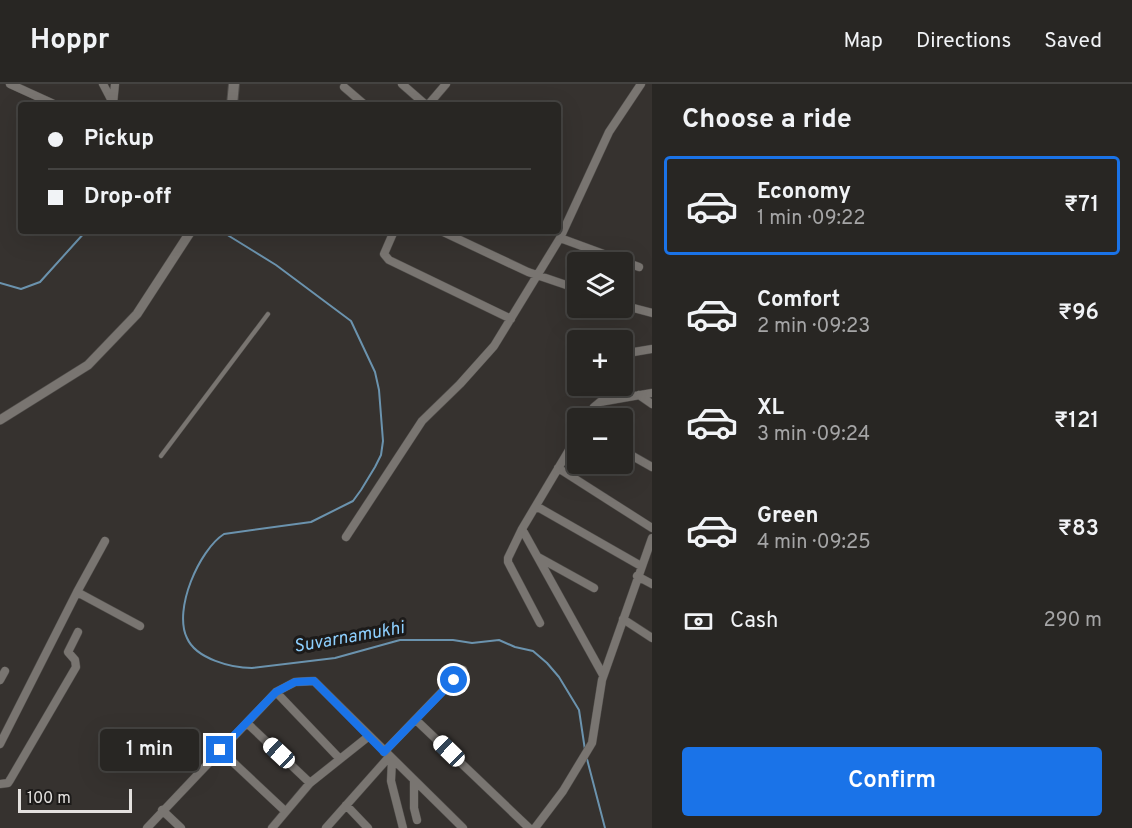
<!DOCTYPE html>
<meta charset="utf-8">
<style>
body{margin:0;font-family:Overpass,sans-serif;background:#343230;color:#f1f3f6;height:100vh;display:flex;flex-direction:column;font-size:22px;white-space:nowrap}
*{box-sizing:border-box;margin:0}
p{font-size:20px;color:#a5a5a6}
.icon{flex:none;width:33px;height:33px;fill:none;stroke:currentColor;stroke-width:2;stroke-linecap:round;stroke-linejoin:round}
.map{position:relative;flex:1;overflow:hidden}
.drawer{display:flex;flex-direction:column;background:#282623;width:480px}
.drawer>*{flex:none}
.hud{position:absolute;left:18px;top:18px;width:543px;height:132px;border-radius:6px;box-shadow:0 6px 24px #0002,0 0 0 2px #444341;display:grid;align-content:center;height:132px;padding:0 30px;background:#282623}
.tools{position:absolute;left:567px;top:168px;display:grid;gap:12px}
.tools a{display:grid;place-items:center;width:66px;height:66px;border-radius:6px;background:#282623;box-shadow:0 6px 24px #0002,0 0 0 2px #444341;font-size:30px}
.scale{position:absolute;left:18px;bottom:15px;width:114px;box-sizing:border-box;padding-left:6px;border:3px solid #e4e1df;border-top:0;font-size:16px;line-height:21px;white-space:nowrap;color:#e4e1df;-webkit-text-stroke:4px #1c1a19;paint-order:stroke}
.end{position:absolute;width:27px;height:27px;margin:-14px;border:8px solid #1a73e8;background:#fff;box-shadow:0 0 0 3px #fff}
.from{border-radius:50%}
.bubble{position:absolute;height:42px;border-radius:6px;background:#282623;box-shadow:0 6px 24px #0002,0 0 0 2px #444341;font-size:20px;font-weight:600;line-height:42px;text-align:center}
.car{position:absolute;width:18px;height:36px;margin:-18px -9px;border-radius:8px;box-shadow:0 0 4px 2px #0007;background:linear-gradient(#fff 24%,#345 0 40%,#fff 0 76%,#345 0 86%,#fff 0)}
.hud b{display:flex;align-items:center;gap:21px;height:57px;font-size:22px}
.hud b+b{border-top:2px solid #444341}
.hud i{width:15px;height:15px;background:#f1f3f6}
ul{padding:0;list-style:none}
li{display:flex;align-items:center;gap:18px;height:99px;margin:0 12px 9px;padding:0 18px;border:3px solid transparent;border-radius:6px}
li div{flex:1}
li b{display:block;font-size:22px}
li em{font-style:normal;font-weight:600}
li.selected{border-color:#1a73e8}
li>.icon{width:54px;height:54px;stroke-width:1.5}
h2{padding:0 30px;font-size:27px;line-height:72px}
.pay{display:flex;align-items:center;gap:15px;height:66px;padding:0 30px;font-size:22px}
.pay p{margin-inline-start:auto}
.button{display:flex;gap:12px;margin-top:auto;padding:12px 30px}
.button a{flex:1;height:69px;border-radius:6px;background:#1a73e8;color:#fff;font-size:24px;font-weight:600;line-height:69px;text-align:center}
header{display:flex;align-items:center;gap:36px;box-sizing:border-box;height:84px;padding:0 30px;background:#282623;border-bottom:2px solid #444341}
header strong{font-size:28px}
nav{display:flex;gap:33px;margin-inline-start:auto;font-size:21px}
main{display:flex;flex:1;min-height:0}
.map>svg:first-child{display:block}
</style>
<header>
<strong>Hoppr</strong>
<nav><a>Map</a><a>Directions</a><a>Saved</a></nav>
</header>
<main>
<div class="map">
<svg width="652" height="744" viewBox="0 0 652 744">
<rect width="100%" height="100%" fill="#36322f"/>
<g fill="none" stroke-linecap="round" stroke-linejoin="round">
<!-- stream -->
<path stroke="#6b93ae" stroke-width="2" d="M 221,147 L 276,181 L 351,237 L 375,288 L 379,306 L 383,357 L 381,371 L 375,383 L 361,406 L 353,417 L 311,438 L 224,450 C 199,466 173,526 187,554 C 196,575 232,584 252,584 L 335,574 L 400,556 L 453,556 L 472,559 L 499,556 L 515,563 L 533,567 L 547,579 L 559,593 L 579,626 L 585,666
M 0,199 L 21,205 L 40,198 L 86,147
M 587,675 L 605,744"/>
<!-- service casing -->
<g stroke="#514e4b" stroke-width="5">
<path id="service" d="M 161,372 L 268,230"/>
</g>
<!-- minor casing -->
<g stroke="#514e4b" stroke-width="9">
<path id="minor" d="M 10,0 L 56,21
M 103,0 L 114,21
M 402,0 L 426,21
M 344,3 L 365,21
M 113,20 L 115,0
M 428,21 L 446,0
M 394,147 L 384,170 L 389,176 L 511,235
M 441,147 L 528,188 L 578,205
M 560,154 L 639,183
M 622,221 L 652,229
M 622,270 L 652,265
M 639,311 L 652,320
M 587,334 L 594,323 L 600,318 L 652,309
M 622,366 L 652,383
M 558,384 L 652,444
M 536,422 L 641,482
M 522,445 L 603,591
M 346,453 L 422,337 L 460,300 L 494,262 L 560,154 L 609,48 L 641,0
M 538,473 L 594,504
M 637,492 L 652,500
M 77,508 L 140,542
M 623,535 L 652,554
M 540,539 L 508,478 L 508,474 L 522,445 L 578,351
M 0,596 L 5,587
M 276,608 L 340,675
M 416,636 L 529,744
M 247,639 L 310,699
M 0,660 L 77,508 L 105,457
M 220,666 L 285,727
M 384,668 L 463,586
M 392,676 L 391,697 L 403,744
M 414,697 L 414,724 L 417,736
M 0,700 L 8,699 L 10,696 L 76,583 L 75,576 L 68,568 L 78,548
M 346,721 L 368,744
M 162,726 L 181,744
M 147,744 L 276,608 L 295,598 L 314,597 L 463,744
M 272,744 L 310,699 L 369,652
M 326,744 L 389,673
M 535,744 L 563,707 L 592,659 L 602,596 L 652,454"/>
</g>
<!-- tertiary casing -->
<g stroke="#514e4b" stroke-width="10">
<path id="tertiary" d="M 0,336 L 88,281 L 137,230 L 191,147"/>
</g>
<!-- secondary casing -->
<g stroke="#514e4b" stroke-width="12">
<path id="secondary" d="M 232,21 L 234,0"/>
</g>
<!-- service -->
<use href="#service" stroke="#797571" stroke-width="4"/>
<!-- minor -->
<use href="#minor" stroke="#797571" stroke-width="8"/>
<!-- tertiary -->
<use href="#tertiary" stroke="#797571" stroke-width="9"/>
<!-- secondary -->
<use href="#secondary" stroke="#797571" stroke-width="10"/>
</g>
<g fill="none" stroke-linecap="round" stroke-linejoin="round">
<!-- route -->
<path stroke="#1a73e8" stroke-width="8" d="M 220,666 L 276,608 L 295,598 L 314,597 L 384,668 L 454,596"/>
</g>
<g text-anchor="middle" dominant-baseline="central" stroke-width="6" stroke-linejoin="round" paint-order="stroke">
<!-- water labels -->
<g font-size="18" font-style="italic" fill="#8dcffe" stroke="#1c1a19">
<text transform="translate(349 554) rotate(-10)">Suvarnamukhi</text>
</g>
</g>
</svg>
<div class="tools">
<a><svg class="icon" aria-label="layers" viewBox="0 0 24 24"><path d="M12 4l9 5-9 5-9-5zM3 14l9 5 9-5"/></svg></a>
<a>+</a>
<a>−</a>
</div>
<div class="scale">100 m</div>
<i class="end from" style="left:454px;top:596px"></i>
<i class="end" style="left:220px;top:666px"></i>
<div class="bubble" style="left:100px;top:645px;width:99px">1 min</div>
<i class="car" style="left:449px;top:667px;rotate:314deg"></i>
<i class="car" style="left:279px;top:669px;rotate:313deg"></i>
<div class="hud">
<b><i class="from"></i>Pickup</b>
<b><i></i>Drop-off</b>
</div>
</div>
<section class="drawer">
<h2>Choose a ride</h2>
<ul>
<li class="selected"><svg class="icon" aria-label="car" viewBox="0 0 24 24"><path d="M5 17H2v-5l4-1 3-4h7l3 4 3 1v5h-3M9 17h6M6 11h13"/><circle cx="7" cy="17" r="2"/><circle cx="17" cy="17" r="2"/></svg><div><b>Economy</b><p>1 min · 09:22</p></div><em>₹71</em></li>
<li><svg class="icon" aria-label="car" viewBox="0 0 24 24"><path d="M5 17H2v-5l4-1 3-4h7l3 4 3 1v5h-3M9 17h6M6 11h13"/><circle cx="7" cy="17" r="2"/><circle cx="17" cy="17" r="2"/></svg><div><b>Comfort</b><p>2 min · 09:23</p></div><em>₹96</em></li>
<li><svg class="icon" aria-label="car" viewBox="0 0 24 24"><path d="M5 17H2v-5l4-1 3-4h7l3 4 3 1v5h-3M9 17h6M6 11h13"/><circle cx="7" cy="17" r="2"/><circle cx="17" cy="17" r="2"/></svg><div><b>XL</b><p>3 min · 09:24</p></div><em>₹121</em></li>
<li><svg class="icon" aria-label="car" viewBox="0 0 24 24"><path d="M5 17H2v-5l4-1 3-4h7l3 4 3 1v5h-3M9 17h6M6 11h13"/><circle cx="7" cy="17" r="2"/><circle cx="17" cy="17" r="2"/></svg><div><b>Green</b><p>4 min · 09:25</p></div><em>₹83</em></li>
</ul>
<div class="pay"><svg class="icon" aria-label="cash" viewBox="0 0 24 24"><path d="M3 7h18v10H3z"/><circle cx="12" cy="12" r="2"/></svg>Cash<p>290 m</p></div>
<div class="button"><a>Confirm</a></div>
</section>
</main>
